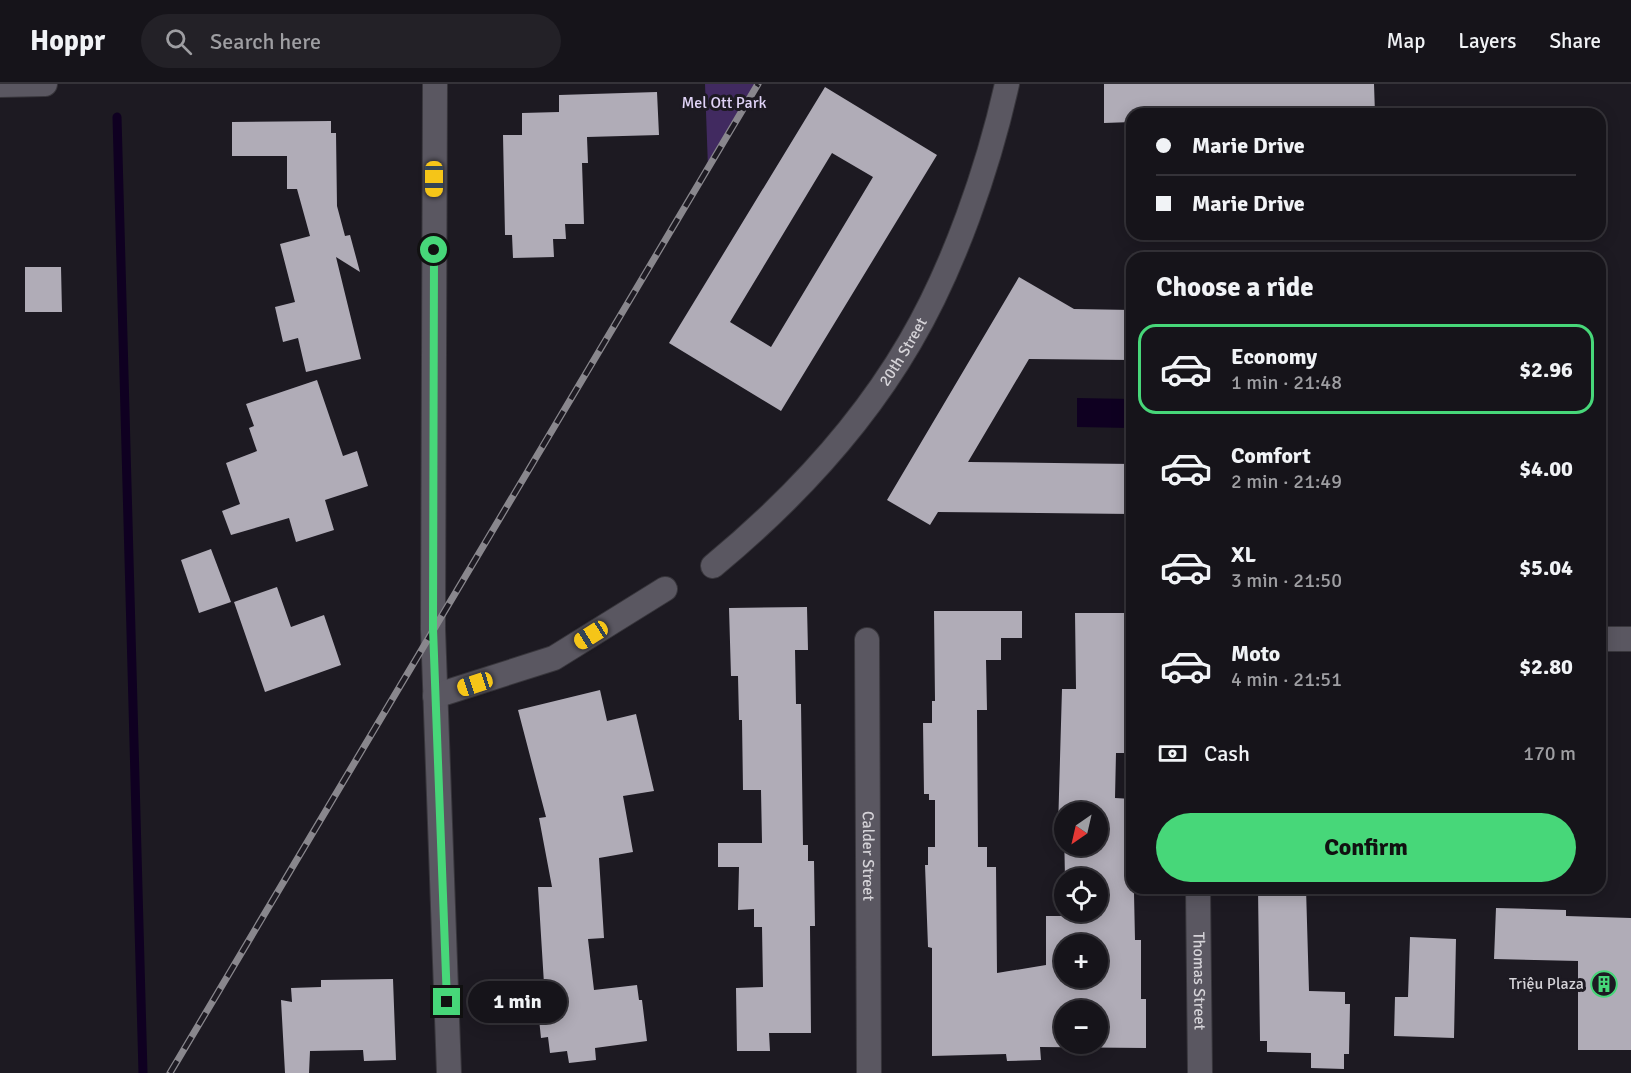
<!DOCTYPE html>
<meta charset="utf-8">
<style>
body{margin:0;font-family:Signika,sans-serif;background:#232127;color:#f1f3f6;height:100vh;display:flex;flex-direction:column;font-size:22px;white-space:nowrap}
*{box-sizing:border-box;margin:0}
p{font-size:20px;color:#9e9ea2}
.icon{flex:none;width:33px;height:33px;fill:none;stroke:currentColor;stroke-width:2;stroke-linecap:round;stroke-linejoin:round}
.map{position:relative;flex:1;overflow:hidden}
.drawer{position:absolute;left:1126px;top:168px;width:480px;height:642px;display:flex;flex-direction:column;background:#16141a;border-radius:18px;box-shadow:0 3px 15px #0003,0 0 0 2px #353339}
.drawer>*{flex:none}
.top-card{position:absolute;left:1126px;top:24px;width:480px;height:132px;border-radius:18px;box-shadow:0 3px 15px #0003,0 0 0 2px #353339;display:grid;align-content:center;height:132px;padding:0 30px;background:#16141a}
.needle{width:39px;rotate:214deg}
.fabs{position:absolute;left:1054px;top:718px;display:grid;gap:12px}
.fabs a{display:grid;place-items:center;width:54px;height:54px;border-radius:50%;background:#16141a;box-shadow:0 3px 15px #0003,0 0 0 2px #353339;font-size:30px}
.end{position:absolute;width:27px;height:27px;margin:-14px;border:8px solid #47d779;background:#111;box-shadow:0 0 0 3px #111}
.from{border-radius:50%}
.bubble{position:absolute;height:42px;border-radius:21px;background:#16141a;box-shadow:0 3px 15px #0003,0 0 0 2px #353339;font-size:20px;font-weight:700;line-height:42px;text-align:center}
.car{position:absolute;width:18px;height:36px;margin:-18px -9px;border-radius:8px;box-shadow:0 0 4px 2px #0007;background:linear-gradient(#f5c518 24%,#345 0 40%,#f5c518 0 76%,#345 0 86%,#f5c518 0)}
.top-card b{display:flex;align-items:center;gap:21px;height:57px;font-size:22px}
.top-card b+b{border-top:2px solid #353339}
.top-card i{width:15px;height:15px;background:#f1f3f6}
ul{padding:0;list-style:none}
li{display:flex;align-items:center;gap:18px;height:90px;margin:0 12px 9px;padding:0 18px;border:3px solid transparent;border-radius:18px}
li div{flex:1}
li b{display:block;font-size:22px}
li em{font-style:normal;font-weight:700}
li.selected{border-color:#47d779}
li>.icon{width:54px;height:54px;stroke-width:1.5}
h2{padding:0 30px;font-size:27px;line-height:72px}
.pay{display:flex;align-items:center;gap:15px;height:66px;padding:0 30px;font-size:22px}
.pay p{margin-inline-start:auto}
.button{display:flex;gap:12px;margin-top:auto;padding:12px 30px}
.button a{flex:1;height:69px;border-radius:36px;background:#47d779;color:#111;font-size:24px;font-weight:700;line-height:69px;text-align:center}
header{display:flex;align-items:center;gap:36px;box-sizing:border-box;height:84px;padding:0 30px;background:#16141a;border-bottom:2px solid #353339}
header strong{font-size:28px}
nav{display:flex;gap:33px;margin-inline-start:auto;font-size:21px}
.search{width:420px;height:54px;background:#232127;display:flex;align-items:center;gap:15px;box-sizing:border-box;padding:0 21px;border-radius:33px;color:#9e9ea2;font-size:22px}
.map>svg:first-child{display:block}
</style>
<header>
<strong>Hoppr</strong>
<div class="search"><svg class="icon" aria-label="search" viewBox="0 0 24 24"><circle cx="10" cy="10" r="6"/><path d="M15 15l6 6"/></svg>Search here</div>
<nav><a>Map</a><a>Layers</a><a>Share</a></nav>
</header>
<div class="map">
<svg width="1631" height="989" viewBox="0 0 1631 989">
<rect width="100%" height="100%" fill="#1d1a22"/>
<!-- green -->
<path fill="#412a60" d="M 705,0 L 758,0 L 708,84 Z"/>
<!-- water -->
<path fill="#0f0021" d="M 1077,314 L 1132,315 L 1132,344 L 1077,343 Z"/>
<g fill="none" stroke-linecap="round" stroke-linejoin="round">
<!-- stream -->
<path stroke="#0f0021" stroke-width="9" d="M 117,33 L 143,989"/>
</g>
<!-- building -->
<path fill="#b0acb7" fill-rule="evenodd" d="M 1104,0 L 1374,0 L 1375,30 L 1330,30 L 1330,24 L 1143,24 L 1143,30 L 1132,30 L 1132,38 L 1104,39 Z
M 825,3 L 937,71 L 781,327 L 669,259 ZM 832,69 L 873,93 L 771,263 L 730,238 Z
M 657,8 L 659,51 L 587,53 L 588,79 L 582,79 L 584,140 L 565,140 L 566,155 L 553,155 L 554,173 L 513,174 L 512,151 L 505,151 L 503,51 L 522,51 L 522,29 L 559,28 L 559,11 Z
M 331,37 L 331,49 L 336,49 L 337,122 L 345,152 L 350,151 L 360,188 L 336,173 L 361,275 L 306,288 L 298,254 L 283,258 L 275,223 L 295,218 L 280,160 L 310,152 L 297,105 L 287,105 L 287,72 L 232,72 L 232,38 Z
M 25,183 L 61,183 L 62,228 L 25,228 Z
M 1019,193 L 1074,225 L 1132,226 L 1132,276 L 1029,275 L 968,378 L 1132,380 L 1132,430 L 938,428 L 930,441 L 887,416 Z
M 317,296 L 343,372 L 357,367 L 368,402 L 325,416 L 334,446 L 296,458 L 289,434 L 231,451 L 222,427 L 240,420 L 226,379 L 257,367 L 249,344 L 254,342 L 246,320 Z
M 211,465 L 231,518 L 199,529 L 181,476 Z
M 277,503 L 291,543 L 324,531 L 341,581 L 265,608 L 234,518 Z
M 807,523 L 808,566 L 795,566 L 796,620 L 801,620 L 803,761 L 808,761 L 808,777 L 814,777 L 815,842 L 810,842 L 811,949 L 769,949 L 770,967 L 737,967 L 736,904 L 763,903 L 762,843 L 754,843 L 754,825 L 738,826 L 739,783 L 718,783 L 718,759 L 762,759 L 761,706 L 743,706 L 742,636 L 739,636 L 738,592 L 731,592 L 729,524 Z
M 934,527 L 1022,527 L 1022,554 L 1001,554 L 1001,576 L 986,576 L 987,626 L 977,626 L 978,763 L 987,763 L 987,783 L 996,783 L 997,889 L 1046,881 L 1046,832 L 1066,832 L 1066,828 L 1098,828 L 1098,795 L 1065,795 L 1064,745 L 1058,745 L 1062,605 L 1076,605 L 1075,529 L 1132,529 L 1132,669 L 1116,669 L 1115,714 L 1132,715 L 1135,856 L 1141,856 L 1141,915 L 1146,915 L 1146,964 L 1040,963 L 1041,976 L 1007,977 L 1006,970 L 932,972 L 932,864 L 928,863 L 925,781 L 928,781 L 928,763 L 935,763 L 935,716 L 929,716 L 929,710 L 924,710 L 923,639 L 932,639 L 932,617 L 935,617 ZM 1065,729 L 1098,729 L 1098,762 L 1065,762 ZM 1065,861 L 1098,861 L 1098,894 L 1065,894 ZM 1065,927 L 1098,927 L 1098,960 L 1065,960 Z
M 600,606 L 607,637 L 636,630 L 654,707 L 623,712 L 633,768 L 599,774 L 604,854 L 588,855 L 594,906 L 637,901 L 639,916 L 642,916 L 647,957 L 595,964 L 596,976 L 569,979 L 567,967 L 550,969 L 548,953 L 541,954 L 537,916 L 545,916 L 538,803 L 552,803 L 539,734 L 546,733 L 518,626 Z
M 1258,804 L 1306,804 L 1309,907 L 1345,908 L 1345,920 L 1350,920 L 1349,970 L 1344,970 L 1344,985 L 1311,984 L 1311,969 L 1267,968 L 1267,957 L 1260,957 Z
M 1496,824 L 1566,826 L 1566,832 L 1631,834 L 1631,966 L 1578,966 L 1578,877 L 1494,875 Z
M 1410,853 L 1456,855 L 1454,954 L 1394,952 L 1395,913 L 1408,913 Z
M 393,895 L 396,976 L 364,977 L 363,966 L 310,967 L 309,989 L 285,989 L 281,916 L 292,918 L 291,904 L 321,903 L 321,896 Z"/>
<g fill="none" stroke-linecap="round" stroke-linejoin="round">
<!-- minor casing -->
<g stroke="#38363c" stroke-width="26">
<g id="minor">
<path d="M 435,0 L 433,545 L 449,989"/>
<path d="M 0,1 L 45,0"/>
<path id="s1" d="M 713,482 C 789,419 860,344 910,258 C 954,183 988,85 1007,0"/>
<path d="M 1600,555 L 1631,555"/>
<path id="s2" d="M 867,556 L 869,989"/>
<path d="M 435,612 L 554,574 L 665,505"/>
<path id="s3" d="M 1198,804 L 1200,989"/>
</g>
</g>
<!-- minor -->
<use href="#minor" stroke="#5a5761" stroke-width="24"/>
<!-- rail casing -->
<g stroke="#89878d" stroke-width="7">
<path id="rail" d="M 170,989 L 758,0"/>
</g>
<!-- rail -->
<use href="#rail" stroke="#1d1a22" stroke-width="4.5" stroke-dasharray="14" stroke-linecap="butt"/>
</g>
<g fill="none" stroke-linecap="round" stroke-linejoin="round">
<!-- route -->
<path stroke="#47d779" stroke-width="8" d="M 434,166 L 433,545 L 447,918"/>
</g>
<!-- icons -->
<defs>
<g id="building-ring" transform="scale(1.35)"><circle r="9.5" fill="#1d1a22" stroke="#47d779" stroke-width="1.5"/><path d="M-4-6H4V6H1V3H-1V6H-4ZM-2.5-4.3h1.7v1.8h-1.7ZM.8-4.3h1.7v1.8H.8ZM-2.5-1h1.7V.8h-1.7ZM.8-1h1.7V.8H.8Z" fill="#47d779"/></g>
</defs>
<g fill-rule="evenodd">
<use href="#building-ring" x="1604" y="900"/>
</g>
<g text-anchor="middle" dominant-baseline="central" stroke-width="6" stroke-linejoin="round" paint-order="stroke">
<!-- park labels -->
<g font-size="16" fill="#e1d4f8" stroke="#1d1a22">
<text x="724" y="19">Mel Ott Park</text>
</g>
<!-- street labels -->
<g font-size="16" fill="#d5d3d8" stroke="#1d1a22">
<text stroke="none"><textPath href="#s1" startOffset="288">20th Street</textPath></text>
<text stroke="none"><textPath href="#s2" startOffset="216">Calder Street</textPath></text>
<text stroke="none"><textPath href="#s3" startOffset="93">Thomas Street</textPath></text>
</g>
<!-- poi labels -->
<g font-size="16" fill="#d5d3d8" stroke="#1d1a22" text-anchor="end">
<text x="1584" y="900">Triệu Plaza</text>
</g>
</g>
</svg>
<div class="fabs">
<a><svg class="needle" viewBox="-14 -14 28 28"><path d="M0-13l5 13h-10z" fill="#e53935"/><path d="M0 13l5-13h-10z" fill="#9e9ea2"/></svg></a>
<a><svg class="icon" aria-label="locate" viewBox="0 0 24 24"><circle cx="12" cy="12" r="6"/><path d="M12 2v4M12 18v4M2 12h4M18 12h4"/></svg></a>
<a>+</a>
<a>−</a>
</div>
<i class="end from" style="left:434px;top:166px"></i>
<i class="end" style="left:447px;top:918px"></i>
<div class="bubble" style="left:468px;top:897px;width:99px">1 min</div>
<i class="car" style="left:434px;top:95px;rotate:180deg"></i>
<i class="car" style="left:591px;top:551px;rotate:238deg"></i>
<i class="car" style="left:475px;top:600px;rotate:252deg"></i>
<div class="top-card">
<b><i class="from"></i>Marie Drive</b>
<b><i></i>Marie Drive</b>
</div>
<section class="drawer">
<h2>Choose a ride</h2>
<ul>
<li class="selected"><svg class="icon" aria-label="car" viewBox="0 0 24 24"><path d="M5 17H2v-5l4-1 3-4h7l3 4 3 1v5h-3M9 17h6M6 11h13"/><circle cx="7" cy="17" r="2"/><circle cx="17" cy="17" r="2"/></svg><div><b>Economy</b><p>1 min · 21:48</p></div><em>$2.96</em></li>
<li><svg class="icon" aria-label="car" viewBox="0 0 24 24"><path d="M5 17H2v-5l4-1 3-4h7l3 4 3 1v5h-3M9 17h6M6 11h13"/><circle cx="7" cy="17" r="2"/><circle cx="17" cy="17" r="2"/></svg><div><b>Comfort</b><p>2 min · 21:49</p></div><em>$4.00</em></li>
<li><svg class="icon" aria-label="car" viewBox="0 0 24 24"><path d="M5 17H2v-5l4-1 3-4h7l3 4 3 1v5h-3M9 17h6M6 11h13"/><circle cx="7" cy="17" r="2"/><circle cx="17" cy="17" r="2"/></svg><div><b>XL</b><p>3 min · 21:50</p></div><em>$5.04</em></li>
<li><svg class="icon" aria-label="car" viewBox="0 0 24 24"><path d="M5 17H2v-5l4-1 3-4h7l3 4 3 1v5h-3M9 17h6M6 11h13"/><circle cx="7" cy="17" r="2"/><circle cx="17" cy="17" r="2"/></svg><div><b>Moto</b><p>4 min · 21:51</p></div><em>$2.80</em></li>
</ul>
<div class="pay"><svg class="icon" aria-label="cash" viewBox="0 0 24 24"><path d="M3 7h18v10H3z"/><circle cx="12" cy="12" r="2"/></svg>Cash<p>170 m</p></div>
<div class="button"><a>Confirm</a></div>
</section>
</div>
